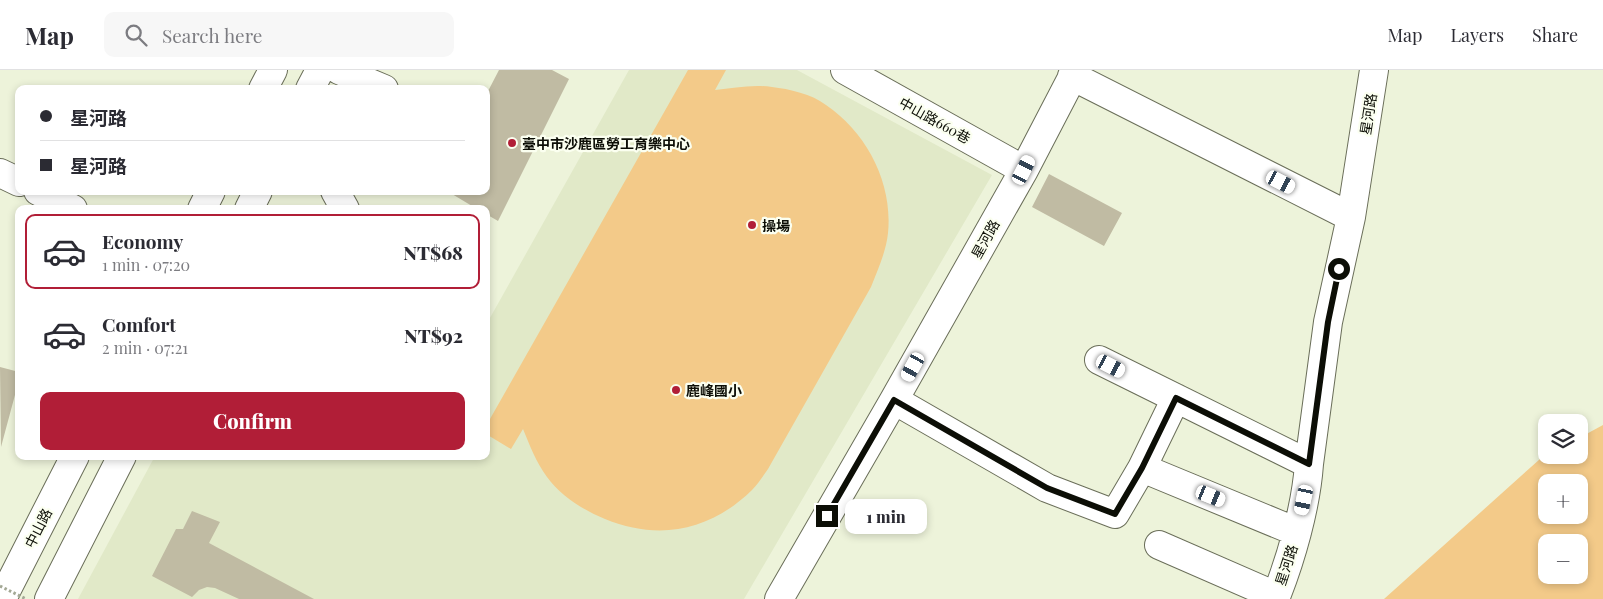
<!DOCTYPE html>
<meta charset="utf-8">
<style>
body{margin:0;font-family:"Playfair Display","Noto Sans TC",serif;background:#f7f7f7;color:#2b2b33;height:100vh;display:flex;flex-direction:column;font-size:19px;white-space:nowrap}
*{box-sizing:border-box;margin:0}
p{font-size:16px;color:#7c7c81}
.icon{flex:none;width:28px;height:28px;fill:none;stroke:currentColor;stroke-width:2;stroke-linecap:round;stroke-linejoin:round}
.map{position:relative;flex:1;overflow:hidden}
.drawer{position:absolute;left:15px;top:135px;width:475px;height:255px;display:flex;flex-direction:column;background:#fff;border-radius:10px;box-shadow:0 2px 8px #0003}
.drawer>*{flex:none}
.top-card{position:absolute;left:15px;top:15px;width:475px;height:110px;border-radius:10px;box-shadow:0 2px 8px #0003;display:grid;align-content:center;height:110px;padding:0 25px;background:#fff}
.controls{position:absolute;left:1538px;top:344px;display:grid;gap:10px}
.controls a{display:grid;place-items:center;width:50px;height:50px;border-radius:10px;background:#fff;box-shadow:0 2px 8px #0003;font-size:25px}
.end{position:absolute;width:22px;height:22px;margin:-11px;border:6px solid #0c0e06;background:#fff;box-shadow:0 0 0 2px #fff}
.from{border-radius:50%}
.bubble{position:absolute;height:35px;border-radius:10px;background:#fff;box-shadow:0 2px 8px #0003;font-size:16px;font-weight:800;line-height:35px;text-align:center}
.car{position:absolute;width:15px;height:30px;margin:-15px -8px;border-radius:6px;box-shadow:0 0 4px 1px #0007;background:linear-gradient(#fff 24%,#345 0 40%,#fff 0 76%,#345 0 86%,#fff 0)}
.top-card b{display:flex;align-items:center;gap:18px;height:48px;font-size:19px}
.top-card b+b{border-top:1px solid #e1e1e2}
.top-card i{width:12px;height:12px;background:#2b2b33}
ul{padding:9px 0 0;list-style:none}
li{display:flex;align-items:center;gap:15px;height:75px;margin:0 10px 8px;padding:0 15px;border:2px solid transparent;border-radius:10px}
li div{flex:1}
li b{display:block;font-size:19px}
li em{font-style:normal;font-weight:800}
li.selected{border-color:#b11e37}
li>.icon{width:45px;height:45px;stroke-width:1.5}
.action{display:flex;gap:10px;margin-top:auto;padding:10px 25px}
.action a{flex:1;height:58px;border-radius:10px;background:#b11e37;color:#fff;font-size:20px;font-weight:800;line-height:58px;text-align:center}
header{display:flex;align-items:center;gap:30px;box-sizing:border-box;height:70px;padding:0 25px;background:#fff;border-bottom:1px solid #e1e1e2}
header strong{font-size:24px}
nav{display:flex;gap:28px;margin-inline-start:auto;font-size:18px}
.search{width:350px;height:45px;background:#f7f7f7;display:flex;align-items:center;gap:12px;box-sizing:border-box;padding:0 18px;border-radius:10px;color:#7c7c81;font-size:19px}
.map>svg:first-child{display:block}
</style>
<header>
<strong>Map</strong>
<div class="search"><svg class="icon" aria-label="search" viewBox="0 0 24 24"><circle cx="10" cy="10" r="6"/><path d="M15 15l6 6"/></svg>Search here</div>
<nav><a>Map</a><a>Layers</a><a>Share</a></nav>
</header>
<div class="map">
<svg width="1603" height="529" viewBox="0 0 1603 529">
<rect width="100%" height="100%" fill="#edf3da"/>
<!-- built -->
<path fill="#e1e9c8" d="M 629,0 L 797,0 L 992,105 L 744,529 L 78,529 L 155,386 L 486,386 L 486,255 Z"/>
<!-- green -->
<path fill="#f3ca89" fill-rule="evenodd" d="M 688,0 L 726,0 L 715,20 C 734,18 753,14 772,17 C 789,19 812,24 826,35 C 867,63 893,113 888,163 C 886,182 878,199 871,217 L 768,399 C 763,406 758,414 752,420 C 710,461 659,471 605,449 C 583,440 561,426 547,407 C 536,392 530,376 523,359 L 511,379 L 486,364 L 486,356 Z
M 1603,355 L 1603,529 L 1384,529 L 1540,389 L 1547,385 L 1579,385 L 1579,368 ZM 1579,412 L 1579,445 L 1546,445 L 1546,412 ZM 1579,472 L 1579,505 L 1546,505 L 1546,472 Z"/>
<!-- building -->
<path fill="#c0bba3" d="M 499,0 L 552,0 L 569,9 L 498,151 L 486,144 L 486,139 L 477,139 L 447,121 L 486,121 L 486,25 Z
M 1049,104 L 1122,143 L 1104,176 L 1032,137 Z
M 0,297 L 19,302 L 19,310 L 1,377 Z
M 192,441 L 220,452 L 209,473 L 314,529 L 239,529 L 215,518 L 207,517 L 199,520 L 192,527 L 152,506 L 176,459 L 183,459 Z"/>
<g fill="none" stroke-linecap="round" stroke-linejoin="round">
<!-- minor casing -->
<g stroke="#6a6e59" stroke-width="30">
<path id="minor" d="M 339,0 L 384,19
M 845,0 L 1024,100
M 1072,6 L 1351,147
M 263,19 L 273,0
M 310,19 L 320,0
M 0,103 L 19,112
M 38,121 L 73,139
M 335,121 L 345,139
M 202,139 L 211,121
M 249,139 L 258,121
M 1099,290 L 1309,394
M 894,330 L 1047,418 L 1115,444 L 1142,398 L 1176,328
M 1142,398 L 1297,462
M 1159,475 L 1276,526
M 2,529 L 75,386
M 49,529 L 122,386
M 779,529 L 894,330 L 1024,100 L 1076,0
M 1275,529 C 1291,489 1306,437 1309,394 L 1328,252 L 1351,147 L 1374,0"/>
</g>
<!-- minor -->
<use href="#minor" stroke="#fff" stroke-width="28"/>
<!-- path-bridge -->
<path stroke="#a3a895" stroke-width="3" stroke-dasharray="2.5 2.5" stroke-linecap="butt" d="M 0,516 L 26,529"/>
</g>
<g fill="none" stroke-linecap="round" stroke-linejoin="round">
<!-- route -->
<path stroke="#0c0e06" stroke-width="6" d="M 827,446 L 894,330 L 1047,418 L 1115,444 L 1142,398 L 1176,328 L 1309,394 L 1328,252 L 1339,199"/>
</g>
<!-- markers -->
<g fill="#b11e37" stroke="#fbfff0" stroke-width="2">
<circle cx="512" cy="73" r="5"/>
<circle cx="752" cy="155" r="5"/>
<circle cx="676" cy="320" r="5"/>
</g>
<g text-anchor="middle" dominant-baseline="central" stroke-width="4.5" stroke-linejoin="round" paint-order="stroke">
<!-- street labels -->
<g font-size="14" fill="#0c0e06" stroke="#fbfff0">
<text transform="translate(1368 44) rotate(-81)">星河路</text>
<text transform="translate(935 50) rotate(29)">中山路660巷</text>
<text transform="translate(985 169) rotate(-61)">星河路</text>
<text transform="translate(38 458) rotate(-63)">中山路</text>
<text transform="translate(1286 495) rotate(-72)">星河路</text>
</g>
<!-- poi labels -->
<g font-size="14" font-weight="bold" fill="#0c0e06" stroke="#fbfff0" text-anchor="start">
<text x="522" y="73">臺中市沙鹿區勞工育樂中心</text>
<text x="762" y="155">操場</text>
<text x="686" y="320">鹿峰國小</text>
</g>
</g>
</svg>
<div class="controls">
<a><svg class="icon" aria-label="layers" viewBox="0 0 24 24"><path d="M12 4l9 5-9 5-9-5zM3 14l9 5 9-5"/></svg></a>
<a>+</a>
<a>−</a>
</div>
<i class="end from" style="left:1339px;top:199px"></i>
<i class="end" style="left:827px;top:446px"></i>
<div class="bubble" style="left:845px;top:429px;width:82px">1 min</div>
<i class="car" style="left:1024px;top:100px;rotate:27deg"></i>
<i class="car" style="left:1281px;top:112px;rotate:117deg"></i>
<i class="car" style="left:1111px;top:296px;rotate:117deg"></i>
<i class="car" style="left:913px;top:297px;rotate:209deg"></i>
<i class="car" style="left:1211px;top:426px;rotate:112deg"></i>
<i class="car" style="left:1304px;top:430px;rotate:192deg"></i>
<div class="top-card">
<b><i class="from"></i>星河路</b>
<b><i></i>星河路</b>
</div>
<section class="drawer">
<ul>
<li class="selected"><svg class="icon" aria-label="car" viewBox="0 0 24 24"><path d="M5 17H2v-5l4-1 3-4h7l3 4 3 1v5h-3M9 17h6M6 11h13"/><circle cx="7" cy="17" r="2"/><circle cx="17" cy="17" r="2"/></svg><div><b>Economy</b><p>1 min · 07:20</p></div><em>NT$68</em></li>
<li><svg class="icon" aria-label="car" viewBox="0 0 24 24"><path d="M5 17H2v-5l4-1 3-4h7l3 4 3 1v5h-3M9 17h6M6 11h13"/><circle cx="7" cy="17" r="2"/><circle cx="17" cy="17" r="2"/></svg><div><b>Comfort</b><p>2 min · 07:21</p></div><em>NT$92</em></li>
</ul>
<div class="action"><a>Confirm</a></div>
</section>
</div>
